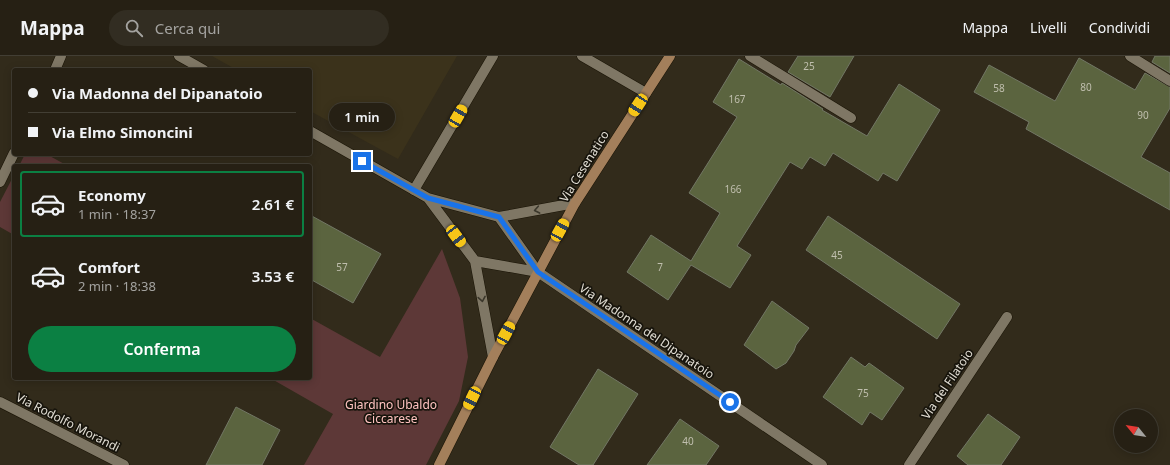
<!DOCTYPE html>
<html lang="it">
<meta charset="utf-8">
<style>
body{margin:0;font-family:"Noto Sans",sans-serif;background:#322d22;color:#f1f3f6;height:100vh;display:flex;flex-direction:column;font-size:15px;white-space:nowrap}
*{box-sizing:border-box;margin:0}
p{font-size:13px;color:#a4a3a0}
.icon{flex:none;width:22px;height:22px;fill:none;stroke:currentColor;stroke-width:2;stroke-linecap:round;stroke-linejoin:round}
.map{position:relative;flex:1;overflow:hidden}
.details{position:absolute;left:12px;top:108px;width:300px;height:216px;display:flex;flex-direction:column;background:#262014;border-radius:4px;box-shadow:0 2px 10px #0003,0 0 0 1px #423e34}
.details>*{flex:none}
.hud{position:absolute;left:12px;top:12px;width:300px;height:88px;border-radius:4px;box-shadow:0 2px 10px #0003,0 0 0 1px #423e34;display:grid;align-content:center;height:88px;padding:0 16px;background:#262014}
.needle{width:26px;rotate:300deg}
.controls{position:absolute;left:1114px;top:353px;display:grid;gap:8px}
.controls a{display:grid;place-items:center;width:44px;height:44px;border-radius:50%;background:#262014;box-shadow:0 2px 10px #0003,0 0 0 1px #423e34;font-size:20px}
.end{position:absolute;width:18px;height:18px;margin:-9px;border:5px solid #1a73e8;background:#fff;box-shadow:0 0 0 2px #fff}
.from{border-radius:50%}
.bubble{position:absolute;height:28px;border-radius:14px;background:#262014;box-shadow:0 2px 10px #0003,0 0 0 1px #423e34;font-size:13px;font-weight:600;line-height:28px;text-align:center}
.car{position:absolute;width:12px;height:24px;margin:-12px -6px;border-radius:5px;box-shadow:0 0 3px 1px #0007;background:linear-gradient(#f5c518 24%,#345 0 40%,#f5c518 0 76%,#345 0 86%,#f5c518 0)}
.hud b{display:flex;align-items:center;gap:14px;height:38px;font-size:15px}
.hud b+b{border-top:1px solid #423e34}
.hud i{width:10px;height:10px;background:#f1f3f6}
ul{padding:7px 0 0;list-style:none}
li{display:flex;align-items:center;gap:12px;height:66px;margin:0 8px 6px;padding:0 8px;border:2px solid transparent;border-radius:4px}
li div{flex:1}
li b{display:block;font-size:15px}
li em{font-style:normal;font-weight:600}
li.selected{border-color:#0b8043}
li>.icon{width:36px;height:36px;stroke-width:1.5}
.primary-button{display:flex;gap:8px;margin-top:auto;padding:8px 16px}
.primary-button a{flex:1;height:46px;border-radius:24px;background:#0b8043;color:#fff;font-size:16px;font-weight:600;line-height:46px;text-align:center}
header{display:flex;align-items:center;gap:24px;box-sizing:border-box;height:56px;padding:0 20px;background:#262014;border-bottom:1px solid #423e34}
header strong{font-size:19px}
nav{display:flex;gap:22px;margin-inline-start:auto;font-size:14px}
.search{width:280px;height:36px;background:#322d22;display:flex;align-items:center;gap:10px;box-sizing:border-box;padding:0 14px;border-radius:22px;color:#a4a3a0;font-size:15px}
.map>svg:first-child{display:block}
</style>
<header>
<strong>Mappa</strong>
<div class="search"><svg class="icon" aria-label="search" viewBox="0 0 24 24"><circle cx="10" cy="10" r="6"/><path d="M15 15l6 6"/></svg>Cerca qui</div>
<nav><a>Mappa</a><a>Livelli</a><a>Condividi</a></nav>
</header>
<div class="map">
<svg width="1170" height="409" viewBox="0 0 1170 409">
<rect width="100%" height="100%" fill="#322b1b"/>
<!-- built -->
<path fill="#3b321b" d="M 212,0 L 457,0 L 398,103 L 310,55 L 310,14 L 237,14 Z"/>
<!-- green -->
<path fill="#5d3837" d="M 25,98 L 46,98 L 68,110 L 19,110 Z
M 14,119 L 14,179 L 0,171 L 0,146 Z
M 442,193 L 460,242 L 468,301 L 459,345 L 426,409 L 304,409 L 333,358 L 270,322 L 310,322 L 310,262 L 380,301 Z"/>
<!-- building -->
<path fill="#5b643f" stroke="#727765" d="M 798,0 L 854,0 L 830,41 L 788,16 Z
M 1155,0 L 1170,0 L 1170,17 L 1152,6 Z
M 1079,2 L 1135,34 L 1145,17 L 1170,31 L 1170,52 L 1141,101 L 1170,117 L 1170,154 L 1026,73 L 1029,66 L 974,36 L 989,9 L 1055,45 Z
M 739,3 L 781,29 L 782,27 L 823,53 L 822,54 L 867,80 L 899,28 L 940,54 L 897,125 L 883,117 L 878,125 L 833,97 L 825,110 L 810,101 L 802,113 L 790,106 L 737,190 L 751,199 L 730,232 L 691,209 L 668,244 L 627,216 L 651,179 L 691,205 L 720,157 L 689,137 L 737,61 L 713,46 Z
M 310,159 L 381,198 L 353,247 L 310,223 Z
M 828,160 L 960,248 L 937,283 L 806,194 Z
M 772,245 L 809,272 L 796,289 L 794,295 L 786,307 L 776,313 L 744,289 Z
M 851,301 L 865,311 L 869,307 L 904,332 L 882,364 L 870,356 L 862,369 L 823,341 Z
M 598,313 L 638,338 L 593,409 L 579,409 L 550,391 Z
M 236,351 L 280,374 L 262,409 L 206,409 Z
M 988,358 L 1020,381 L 1001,409 L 968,409 L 957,400 Z
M 680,363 L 719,390 L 706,409 L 647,409 Z"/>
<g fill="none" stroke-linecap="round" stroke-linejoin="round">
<!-- lane casing -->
<g stroke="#191305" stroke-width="11">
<path id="lane" d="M 582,0 L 646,37
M 750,0 L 851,62
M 414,134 L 493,0"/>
</g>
<!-- street casing -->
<g stroke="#191305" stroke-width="11">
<path id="street" d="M 179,0 L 204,14
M 1130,0 L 1170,25
M 55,14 L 61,0
M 310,75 L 428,142 L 499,161 L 575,147
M 0,126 L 14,97
M 428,142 L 475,205 L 493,301
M 499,161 L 538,216 L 822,409
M 475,205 L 538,216
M 0,346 L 124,409
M 909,409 L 1007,261"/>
</g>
<!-- secondary casing -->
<g stroke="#191305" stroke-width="11">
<path id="secondary" d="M 439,409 L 493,301 L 575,147 L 670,0"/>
</g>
<!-- lane -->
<use href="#lane" stroke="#7f7765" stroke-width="10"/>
<!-- street -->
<use href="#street" stroke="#7f7765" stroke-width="10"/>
<!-- secondary -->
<use href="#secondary" stroke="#a37f5b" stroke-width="10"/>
</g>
<!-- one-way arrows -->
<defs><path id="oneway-chevron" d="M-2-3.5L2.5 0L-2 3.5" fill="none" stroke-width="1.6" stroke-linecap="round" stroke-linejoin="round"/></defs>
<g stroke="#3b372b">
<use href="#oneway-chevron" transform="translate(537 154) rotate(169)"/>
<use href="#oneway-chevron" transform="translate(482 243) rotate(80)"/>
</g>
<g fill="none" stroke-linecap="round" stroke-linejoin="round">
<!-- route -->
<path stroke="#1a73e8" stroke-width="5" d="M 362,105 L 428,142 L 499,161 L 538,216 L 730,346"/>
</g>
<g text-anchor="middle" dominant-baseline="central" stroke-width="3.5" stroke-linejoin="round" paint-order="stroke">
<!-- number labels -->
<g font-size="10" fill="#c0bfae">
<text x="809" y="10">25</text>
<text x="1086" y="31">80</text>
<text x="999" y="32">58</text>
<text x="737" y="43">167</text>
<text x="1143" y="59">90</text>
<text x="733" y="133">166</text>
<text x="837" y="199">45</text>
<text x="342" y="211">57</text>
<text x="660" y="211">7</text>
<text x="863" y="337">75</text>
<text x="688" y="385">40</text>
</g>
<!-- street labels -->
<g font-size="12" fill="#e1ddd3" stroke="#17140c">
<text transform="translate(584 110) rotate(-58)">Via Cesenatico</text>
<text transform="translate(647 275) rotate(34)">Via Madonna del Dipanatoio</text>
<text transform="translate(947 328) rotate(-56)">Via del Filatoio</text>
<text transform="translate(68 366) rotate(27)">Via Rodolfo Morandi</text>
</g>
<!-- park labels -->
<g font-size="12" fill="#ffc3c0" stroke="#17140c">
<text x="391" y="348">Giardino Ubaldo<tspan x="391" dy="14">Ciccarese</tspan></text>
</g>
</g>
</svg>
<div class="controls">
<a><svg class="needle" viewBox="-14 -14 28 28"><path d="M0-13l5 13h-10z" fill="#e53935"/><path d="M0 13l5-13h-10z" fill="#a4a3a0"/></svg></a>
</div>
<i class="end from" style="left:730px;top:346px"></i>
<i class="end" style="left:362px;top:105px"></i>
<div class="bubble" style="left:329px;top:47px;width:66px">1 min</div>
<i class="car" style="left:638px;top:49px;rotate:213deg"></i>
<i class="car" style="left:458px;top:60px;rotate:30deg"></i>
<i class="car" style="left:560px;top:174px;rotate:29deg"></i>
<i class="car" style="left:456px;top:180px;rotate:143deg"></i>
<i class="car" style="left:506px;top:277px;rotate:28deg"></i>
<i class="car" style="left:472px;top:342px;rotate:206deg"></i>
<div class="hud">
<b><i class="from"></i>Via Madonna del Dipanatoio</b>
<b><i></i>Via Elmo Simoncini</b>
</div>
<section class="details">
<ul>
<li class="selected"><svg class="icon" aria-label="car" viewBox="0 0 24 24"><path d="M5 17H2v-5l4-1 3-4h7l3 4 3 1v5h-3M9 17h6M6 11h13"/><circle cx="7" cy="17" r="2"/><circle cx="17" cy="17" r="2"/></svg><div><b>Economy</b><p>1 min · 18:37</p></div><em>2.61 €</em></li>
<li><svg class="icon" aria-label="car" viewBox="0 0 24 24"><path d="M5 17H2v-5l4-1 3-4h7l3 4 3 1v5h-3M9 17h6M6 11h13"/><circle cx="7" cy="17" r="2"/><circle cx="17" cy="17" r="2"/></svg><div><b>Comfort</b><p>2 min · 18:38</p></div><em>3.53 €</em></li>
</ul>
<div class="primary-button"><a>Conferma</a></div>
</section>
</div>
